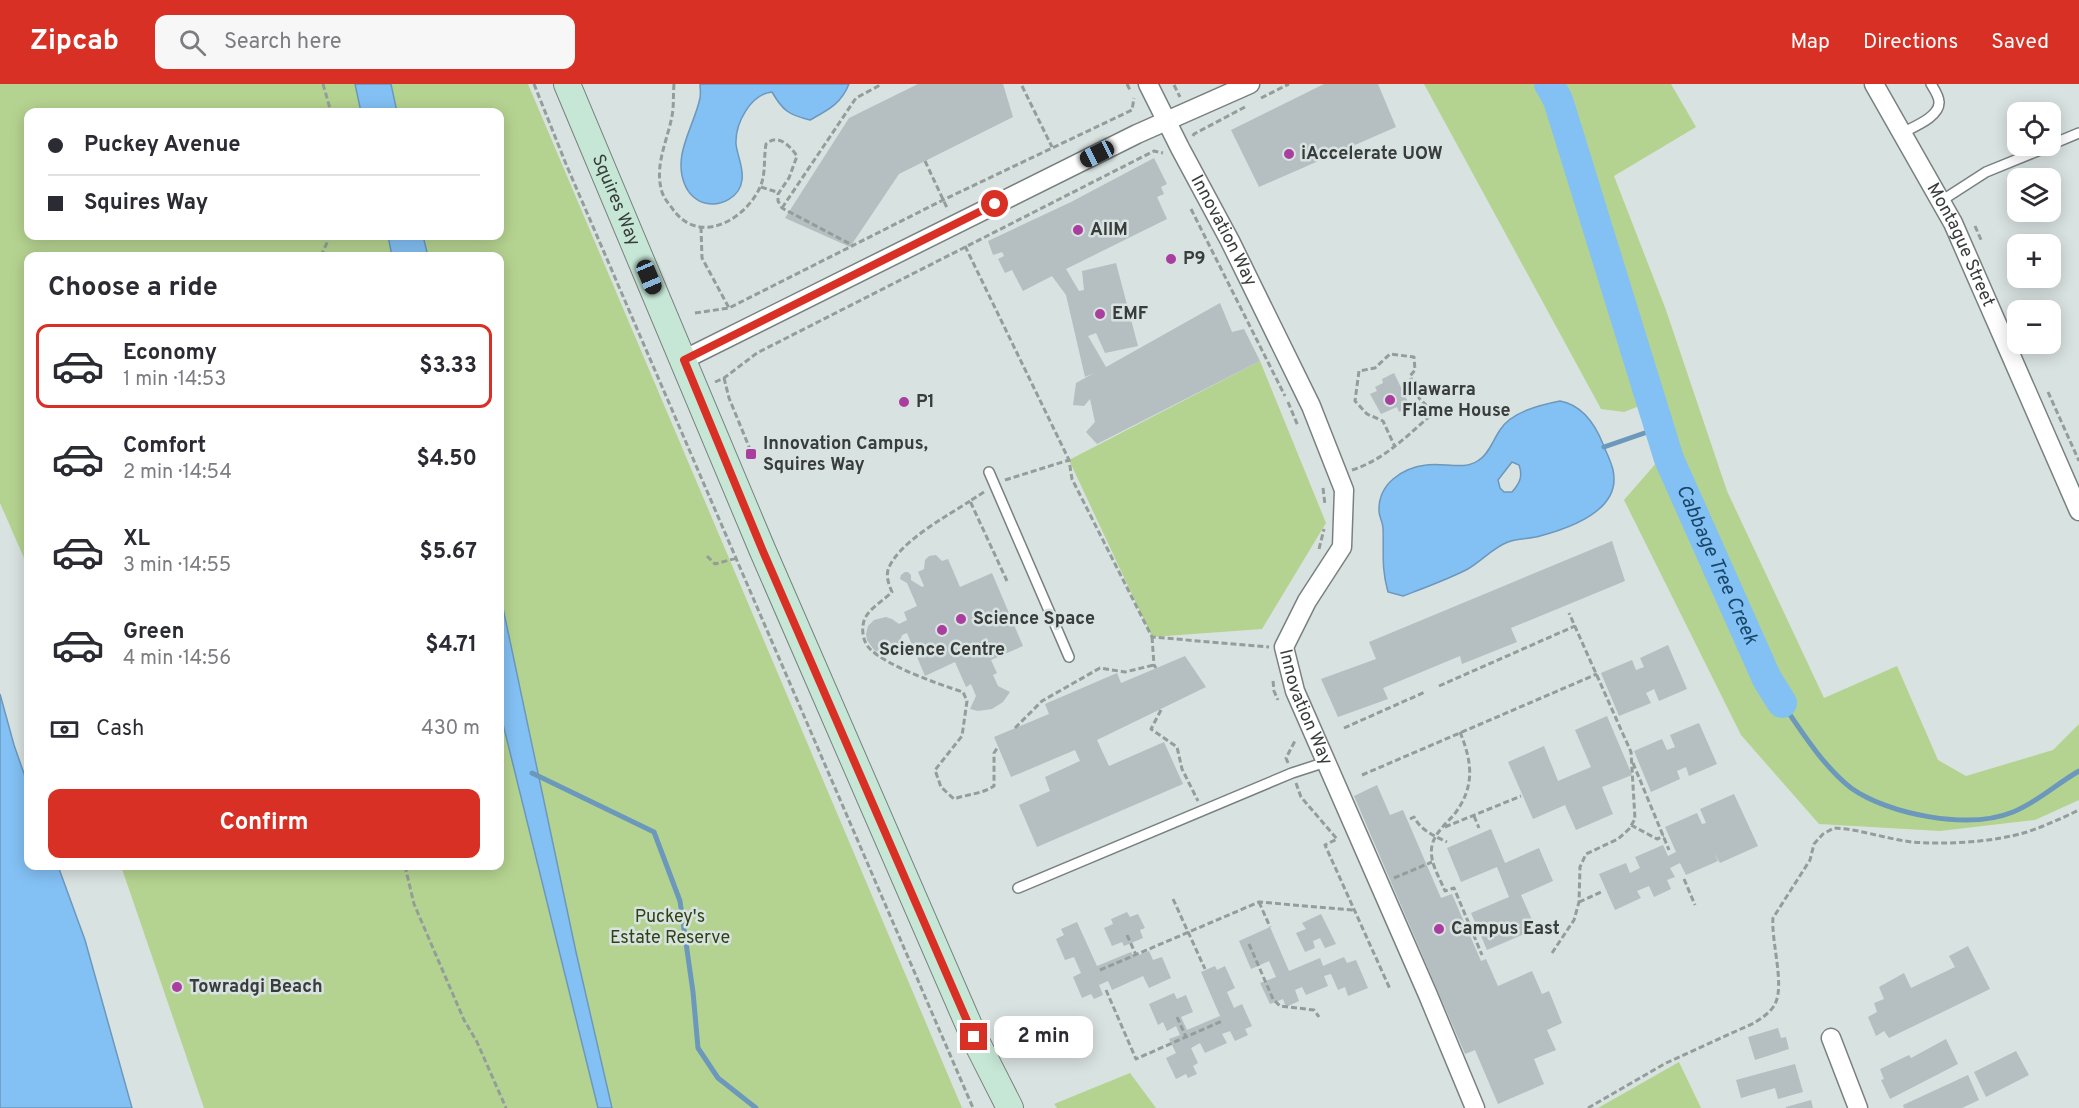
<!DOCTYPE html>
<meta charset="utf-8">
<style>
body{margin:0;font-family:Overpass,sans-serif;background:#f7f7f7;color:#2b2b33;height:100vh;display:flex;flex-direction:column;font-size:22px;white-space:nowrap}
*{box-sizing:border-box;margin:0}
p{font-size:20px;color:#7c7c81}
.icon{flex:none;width:33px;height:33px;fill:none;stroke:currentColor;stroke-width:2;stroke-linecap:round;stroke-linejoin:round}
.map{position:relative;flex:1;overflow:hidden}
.side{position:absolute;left:24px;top:168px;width:480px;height:618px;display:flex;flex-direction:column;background:#fff;border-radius:12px;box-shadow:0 3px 15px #0003}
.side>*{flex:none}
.guide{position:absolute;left:24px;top:24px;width:480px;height:132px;border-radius:12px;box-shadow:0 3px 15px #0003;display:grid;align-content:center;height:132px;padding:0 24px;background:#fff}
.tools{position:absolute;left:2007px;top:18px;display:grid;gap:12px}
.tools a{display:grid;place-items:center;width:54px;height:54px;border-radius:12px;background:#fff;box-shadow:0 3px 15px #0003;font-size:30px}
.end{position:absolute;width:27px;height:27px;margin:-14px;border:8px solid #d93025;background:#fff;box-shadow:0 0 0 3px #fff}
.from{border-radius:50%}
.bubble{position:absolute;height:42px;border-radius:12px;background:#fff;box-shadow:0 3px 15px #0003;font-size:20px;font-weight:700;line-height:42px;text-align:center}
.car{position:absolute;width:18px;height:36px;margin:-18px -9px;border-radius:8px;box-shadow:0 0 4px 2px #0007;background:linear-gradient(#222 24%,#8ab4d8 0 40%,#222 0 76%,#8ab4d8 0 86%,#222 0)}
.guide b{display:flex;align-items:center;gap:21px;height:57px;font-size:22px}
.guide b+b{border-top:2px solid #e1e1e2}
.guide i{width:15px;height:15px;background:#2b2b33}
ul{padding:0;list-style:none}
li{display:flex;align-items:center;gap:18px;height:84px;margin:0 12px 9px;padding:0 12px;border:3px solid transparent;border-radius:12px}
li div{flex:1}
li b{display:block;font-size:22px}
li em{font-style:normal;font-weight:700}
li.selected{border-color:#d93025}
li>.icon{width:54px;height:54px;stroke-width:1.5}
h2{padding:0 24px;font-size:27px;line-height:72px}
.pay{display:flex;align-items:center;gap:15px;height:66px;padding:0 24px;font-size:22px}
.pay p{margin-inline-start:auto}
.action{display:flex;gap:12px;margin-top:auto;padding:12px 24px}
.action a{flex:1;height:69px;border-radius:12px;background:#d93025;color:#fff;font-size:24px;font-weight:700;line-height:69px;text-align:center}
header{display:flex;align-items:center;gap:36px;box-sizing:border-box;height:84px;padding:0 30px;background:#d93025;color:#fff}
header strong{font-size:28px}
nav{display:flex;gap:33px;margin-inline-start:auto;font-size:21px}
.search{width:420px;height:54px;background:#f7f7f7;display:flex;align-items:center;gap:15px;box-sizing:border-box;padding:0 21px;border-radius:12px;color:#7c7c81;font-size:22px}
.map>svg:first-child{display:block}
</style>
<header>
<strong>Zipcab</strong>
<div class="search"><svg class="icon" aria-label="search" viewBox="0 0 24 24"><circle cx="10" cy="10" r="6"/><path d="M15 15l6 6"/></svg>Search here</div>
<nav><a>Map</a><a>Directions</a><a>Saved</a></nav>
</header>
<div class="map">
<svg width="2079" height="1024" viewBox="0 0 2079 1024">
<rect width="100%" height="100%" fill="#d8e2e0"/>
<!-- green -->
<path fill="#b5d390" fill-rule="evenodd" d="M 0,0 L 528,0 L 962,1024 L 204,1024 L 121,782 L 500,782 L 500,172 L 28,172 L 28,483 L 0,419 ZM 28,28 L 500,28 L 500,152 L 28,152 Z
M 1424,0 L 1671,0 L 1696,43 L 1614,92 L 1666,226 L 1727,407 L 1824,614 L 1897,582 L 1938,676 L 1966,692 L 2053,666 L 2079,640 L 2079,716 L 2035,736 L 1940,747 L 1819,740 L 1741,651 L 1624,416 L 1658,377 L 1642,321 L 1624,328 L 1601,325 Z
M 1260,277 L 1326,439 L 1262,545 L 1152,553 L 1069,376 Z
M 1679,978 L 1701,1024 L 1598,1024 Z
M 1130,989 L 1156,1024 L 1057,1024 L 1054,1020 Z"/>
<!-- water -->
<path fill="#83c0f4" stroke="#6c98bc" stroke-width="1.5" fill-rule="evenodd" d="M 355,0 L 391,0 L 397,28 L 361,28 Z
M 700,0 L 849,0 C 841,20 828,26 810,36 C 789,31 783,27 772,8 C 751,10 735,39 736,60 C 737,71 744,84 742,96 C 740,113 721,123 705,119 C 696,117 688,109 685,101 C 672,71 694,43 700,14 C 701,9 700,4 700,0 Z
M 388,152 L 423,152 L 428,172 L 392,172 Z
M 1560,317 C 1582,321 1595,340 1603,360 C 1606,368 1611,377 1613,386 C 1622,426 1570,444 1540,452 C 1530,455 1518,454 1508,458 C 1492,464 1481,478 1466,486 C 1446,496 1424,504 1403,512 L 1388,508 C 1381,482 1384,470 1383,444 C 1383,438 1379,433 1379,427 C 1378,400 1402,384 1426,381 C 1444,378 1464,387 1479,376 C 1489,370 1493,356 1500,346 C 1511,328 1540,321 1560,317 ZM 1512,378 L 1519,381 C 1523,392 1520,399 1512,408 L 1504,408 L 1500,404 L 1498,396 Z
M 500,510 L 576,868 L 612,1024 L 598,1024 L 500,628 Z
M 0,610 L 14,661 L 28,701 L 28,782 L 58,782 L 85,856 L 132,1024 L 0,1024 Z"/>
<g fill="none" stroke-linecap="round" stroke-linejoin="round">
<!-- stream -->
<path stroke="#6c98bc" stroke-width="5" d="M 1604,363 L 1659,344
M 1782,619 C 1801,647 1824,683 1851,704 C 1889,731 1969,746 2013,728 C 2038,718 2056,700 2079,687
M 532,689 L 654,748 L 680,817 L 693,908 L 698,964 L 718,994 L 756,1024"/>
<!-- river -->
<path stroke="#83c0f4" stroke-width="30" id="s1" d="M 1549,0 L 1558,16 L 1669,375 L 1767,595 L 1782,619"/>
</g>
<!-- building -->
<path fill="#b5bec0" d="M 918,0 L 1003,0 L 1013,33 L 899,90 L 850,163 L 785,134 L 849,34 Z
M 1324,0 L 1378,0 L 1396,43 L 1259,103 L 1231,46 Z
M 1154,74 L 1167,100 L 1161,103 L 1164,110 L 1157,113 L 1167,135 L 1066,185 L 1079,207 L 1084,206 L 1082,187 L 1116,179 L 1138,262 L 1105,269 L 1096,249 L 1088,252 L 1106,283 L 1220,219 L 1232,248 L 1244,245 L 1260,277 L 1097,360 L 1086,348 L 1095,338 L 1090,315 L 1084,322 L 1073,321 L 1076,299 L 1094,289 L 1085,293 L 1066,211 L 1052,192 L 1023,207 L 1012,186 L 1005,189 L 998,175 L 1004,172 L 1002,168 L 993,171 L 988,157 L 1071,118 Z
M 1394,289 L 1410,322 L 1399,328 L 1397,323 L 1381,330 L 1370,310 L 1377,307 L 1375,303 L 1383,299 L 1382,295 Z
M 1612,457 L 1625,497 L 1511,544 L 1517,558 L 1462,580 L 1460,572 L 1383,604 L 1388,615 L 1338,633 L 1321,595 L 1376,575 L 1369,558 Z
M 936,471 L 942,477 L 948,475 L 960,503 L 992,489 L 1023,562 L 991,576 L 997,589 L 993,591 L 998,602 L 1010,608 L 1003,618 L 992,625 L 978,627 L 970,625 L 976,612 L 971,600 L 966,603 L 955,578 L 925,592 L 907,549 L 902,551 L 899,560 L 893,566 L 887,568 L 880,569 L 874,566 L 867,556 L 866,550 L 868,542 L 874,536 L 886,533 L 892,535 L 899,540 L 907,536 L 904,528 L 917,522 L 907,499 L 900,495 L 901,491 L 905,488 L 908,488 L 911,491 L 911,496 L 922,503 L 924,502 L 918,488 L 924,485 L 925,476 L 929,472 Z
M 1668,561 L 1687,605 L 1659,617 L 1654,605 L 1646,609 L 1651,619 L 1619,632 L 1601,589 L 1632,576 L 1636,586 L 1644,583 L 1640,574 Z
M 1185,572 L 1206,603 L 1097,656 L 1109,682 L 1164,658 L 1183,700 L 1037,763 L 1019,721 L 1050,707 L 1045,693 L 1080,677 L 1075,666 L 1011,693 L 994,653 L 1049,630 L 1045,620 L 1117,589 L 1121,599 Z
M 1607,632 L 1632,691 L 1602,703 L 1613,730 L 1576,746 L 1565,721 L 1533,735 L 1508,678 L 1544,662 L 1558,697 L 1591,683 L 1575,646 Z
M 1699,639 L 1717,680 L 1689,692 L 1686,683 L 1677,687 L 1680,695 L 1651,708 L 1634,667 L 1662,655 L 1667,666 L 1675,663 L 1670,651 Z
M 1377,701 L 1390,731 L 1403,726 L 1441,814 L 1452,810 L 1481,877 L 1486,875 L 1498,902 L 1532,887 L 1542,910 L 1549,907 L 1562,939 L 1547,946 L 1556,966 L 1534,975 L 1544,1000 L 1498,1020 L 1475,966 L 1465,970 L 1354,712 Z
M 1734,710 L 1758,762 L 1720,779 L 1714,769 L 1718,777 L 1686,791 L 1680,779 L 1670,784 L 1675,793 L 1667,796 L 1671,805 L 1654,813 L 1649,802 L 1637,807 L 1641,814 L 1615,826 L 1599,790 L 1626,779 L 1630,789 L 1640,784 L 1635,773 L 1663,761 L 1668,772 L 1676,768 L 1665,743 L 1697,729 L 1702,740 L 1706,739 L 1700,725 Z
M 1491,745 L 1505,779 L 1539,764 L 1553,797 L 1521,811 L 1536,845 L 1487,866 L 1471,829 L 1509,813 L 1497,783 L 1461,798 L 1447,764 Z
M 1127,828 L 1130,833 L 1138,830 L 1145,844 L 1140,846 L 1143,854 L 1124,862 L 1122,858 L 1112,862 L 1104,844 L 1113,840 L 1111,835 Z
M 1321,830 L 1336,860 L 1325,864 L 1320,854 L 1313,857 L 1315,864 L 1305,868 L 1296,849 L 1306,845 L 1302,839 Z
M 1077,838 L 1097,882 L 1131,868 L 1134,873 L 1149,867 L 1153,876 L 1162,873 L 1171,894 L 1149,904 L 1143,892 L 1112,906 L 1108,897 L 1099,901 L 1103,911 L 1094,915 L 1091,910 L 1082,914 L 1073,893 L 1081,889 L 1074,873 L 1065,876 L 1056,855 L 1064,851 L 1061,845 Z
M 1270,843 L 1289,887 L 1320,874 L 1323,882 L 1344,873 L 1347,879 L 1356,876 L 1368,904 L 1348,912 L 1345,903 L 1338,906 L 1331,890 L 1324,892 L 1328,902 L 1306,911 L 1302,903 L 1295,906 L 1299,917 L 1286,923 L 1283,915 L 1270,920 L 1260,899 L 1276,893 L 1269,877 L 1251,885 L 1239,857 Z
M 1968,862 L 1990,905 L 1889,954 L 1884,947 L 1876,952 L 1868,933 L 1877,928 L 1874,919 L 1884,915 L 1879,903 L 1904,889 L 1911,904 L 1955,883 L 1949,872 Z
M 1215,882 L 1217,886 L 1225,882 L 1235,904 L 1227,908 L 1234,924 L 1242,920 L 1252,942 L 1245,945 L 1248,951 L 1235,957 L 1230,947 L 1222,950 L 1227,959 L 1205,969 L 1200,959 L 1191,964 L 1198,979 L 1193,982 L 1197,990 L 1188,994 L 1186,990 L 1176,995 L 1166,974 L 1176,969 L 1169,955 L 1180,951 L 1176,942 L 1167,947 L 1163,938 L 1158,941 L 1149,920 L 1174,909 L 1177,915 L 1186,911 L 1193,928 L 1181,933 L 1187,946 L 1220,932 L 1201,888 Z
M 1778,944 L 1781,954 L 1786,953 L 1789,965 L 1755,976 L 1748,953 Z
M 1946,955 L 1958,980 L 1890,1015 L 1881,996 L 1884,995 L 1880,985 L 1909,971 L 1911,974 Z
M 2016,967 L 2029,991 L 1986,1013 L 1974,988 Z
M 1795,980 L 1803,1008 L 1778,1015 L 1775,1004 L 1741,1014 L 1736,996 Z
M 1968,991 L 1979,1016 L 1962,1024 L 1904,1024 L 1903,1021 Z
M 1811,1016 L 1813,1024 L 1786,1024 L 1786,1023 Z"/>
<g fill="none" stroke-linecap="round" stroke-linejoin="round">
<!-- lane casing -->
<g stroke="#798180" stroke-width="12">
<path id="lane" d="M 1902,49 C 1913,43 1940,33 1939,18 C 1939,12 1934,5 1931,0
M 2050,61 L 2079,49
M 1941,117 L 1986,88 L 2050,62
M 989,388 L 1069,573
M 1018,804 L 1292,689 L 1326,678"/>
</g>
<!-- street casing -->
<g stroke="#798180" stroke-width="21">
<g id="street">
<path id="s2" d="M 1148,0 L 1180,64 L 1230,157 L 1311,322 L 1344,406 L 1342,463 L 1307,517 L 1284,563 L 1295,607 L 1428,911 L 1475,1024"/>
<path id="s3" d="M 1874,0 L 1953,139 L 2079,427"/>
<path d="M 683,276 L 1137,50 L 1250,0"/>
<path d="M 1831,954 L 1858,1024"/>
</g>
</g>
<!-- secondary casing -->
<g stroke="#798180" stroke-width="28">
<g id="secondary">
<path id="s4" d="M 567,0 L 762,465 L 974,953 L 1010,1024"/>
</g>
</g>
<!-- path -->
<path stroke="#959d9b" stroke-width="3" stroke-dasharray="6 3" stroke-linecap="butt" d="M 323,0 L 331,28
M 534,0 L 566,80 L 973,1024
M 674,0 C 673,11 674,22 672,32 C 667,58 654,82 662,108 C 664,114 668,119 672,124 C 696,160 739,140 757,109 C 767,93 763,78 766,60 C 778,49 790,62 797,72 L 789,94 L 778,110 L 778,117 L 782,124 L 854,162
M 1127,0 L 1131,8
M 1174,1 L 1180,13
M 1022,2 L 1052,63
M 1261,14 L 1289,0
M 1193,52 L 1194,50 L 1245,23
M 925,77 L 948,126
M 761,103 L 780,109
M 782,124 L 856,14 L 882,0
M 1191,125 L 1285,312
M 1975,142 L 1982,158
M 701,143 L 702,174 L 729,224
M 965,162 L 1069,376 L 1072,395 L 1152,553 L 1269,563
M 321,172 L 330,152
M 695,229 L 729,224 L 943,116 L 1132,26 L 1134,14
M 724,294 L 729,314 L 754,375
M 715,298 L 724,294 L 757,269 L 1154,67 L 1163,69
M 2048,308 L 2079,377
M 1288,318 L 1298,342
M 1352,386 C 1384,376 1408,351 1432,330 L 1429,324 L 1419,314 L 1410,292 L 1415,286 L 1414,273 L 1390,270 L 1375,284 L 1359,287 L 1355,317 L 1367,330 L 1383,337 L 1395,363
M 1005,396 L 1069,376
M 1323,404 L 1325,421
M 984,408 L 970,417 L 1007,497
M 970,417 C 947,432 897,459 888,486 C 886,493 889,501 892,508 C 883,517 871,523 865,534 C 861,543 862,557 870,565 C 889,583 938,600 963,608 L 967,617 L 962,652 L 935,686 L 941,703 L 954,715 C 968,710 982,710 994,702 L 994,669 L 998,663
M 1319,465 L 1324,445
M 707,472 L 715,480 L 737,474
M 1152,553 L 1154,581 L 1156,584
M 1273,597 L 1274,607 L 1278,616
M 1439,602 L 1575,542
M 1161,626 L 1151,645 L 1177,663 L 1182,685 L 1198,717
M 1015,644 L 1042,617 L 1100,584 L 1125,588 L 1154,581
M 1344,644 L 1425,608
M 1460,648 C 1473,680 1475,704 1453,732 C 1446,739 1436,749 1433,758 C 1427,775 1439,792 1445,807 L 1454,804 L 1482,871
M 1288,679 L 1286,674 L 1296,655
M 1633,679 L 1669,766
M 1362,691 L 1597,590
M 1296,699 L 1301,713 L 1337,755 L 1325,761 L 1390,905
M 1474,732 L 1479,744
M 1410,735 L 1414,733 C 1421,747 1435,752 1447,758
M 1631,741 L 1657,755 L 1664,752
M 1445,743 L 1521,712
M 405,782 L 414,820 L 464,936 L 477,958 L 506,1024
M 1394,794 L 1432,778
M 1684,795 L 1695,821
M 1173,815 L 1205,885
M 1259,818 L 1270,843
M 1579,818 L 1601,808
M 1127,851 L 1136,871
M 1249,860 L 1273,915 L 1280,922 L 1314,926 L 1319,933
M 1552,869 L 1574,836 L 1579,818 L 1580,783 L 1586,770 L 1618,755 L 1629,745 L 1635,735 L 1631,668 L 1569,529
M 1100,886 L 1259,818 L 1353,826
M 1106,906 L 1136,975 L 1222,937
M 1177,933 L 1186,953
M 1588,1024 L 1666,979 L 1754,939 C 1762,934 1771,928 1775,920 C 1785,901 1771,857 1773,834 L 1810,776 L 1814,760 L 1823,750 L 1834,744 C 1860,745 1886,755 1912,758 C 1946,761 1994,758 2027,748 C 2045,742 2062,734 2079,726"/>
<!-- lane -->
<use href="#lane" stroke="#fff" stroke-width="9"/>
<!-- street -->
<use href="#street" stroke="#fff" stroke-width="18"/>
<!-- secondary -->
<use href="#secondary" stroke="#c6e7d6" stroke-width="26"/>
</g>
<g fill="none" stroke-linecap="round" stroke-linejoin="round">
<!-- route -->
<path stroke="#d93025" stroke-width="8" d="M 974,953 L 762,465 L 684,276 L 995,120"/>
</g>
<!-- markers -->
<g fill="#a93e9e" stroke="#d8e2e0" stroke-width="2">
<circle cx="1289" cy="70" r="6"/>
<circle cx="1078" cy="146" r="6"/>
<circle cx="1171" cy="175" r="6"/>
<circle cx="1100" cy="230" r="6"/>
<circle cx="1390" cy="316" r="6"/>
<circle cx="904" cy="318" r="6"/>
<rect x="745" y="364" width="12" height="12" rx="3"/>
<circle cx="961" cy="535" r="6"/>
<circle cx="942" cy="546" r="6"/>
<circle cx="1439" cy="845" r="6"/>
<circle cx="177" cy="903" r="6"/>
</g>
<g text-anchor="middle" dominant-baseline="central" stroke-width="5" stroke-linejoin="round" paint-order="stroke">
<!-- poi labels -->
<g font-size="18" font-weight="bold" fill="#383c3b" stroke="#d8e2e0" text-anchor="start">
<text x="1301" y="70">iAccelerate UOW</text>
<text x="1090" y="146">AIIM</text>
<text x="1183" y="175">P9</text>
<text x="1112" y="230">EMF</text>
<text x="1402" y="306">Illawarra<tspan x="1402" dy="21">Flame House</tspan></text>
<text x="916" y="318">P1</text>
<text x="763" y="360">Innovation Campus,<tspan x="763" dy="21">Squires Way</tspan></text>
<text x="973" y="535">Science Space</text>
<text x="942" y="566" text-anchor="middle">Science Centre</text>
<text x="1451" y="845">Campus East</text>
<text x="189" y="903">Towradgi Beach</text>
</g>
<!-- street labels -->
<g font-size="18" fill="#383c3b" stroke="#d8e2e0">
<text stroke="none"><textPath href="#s4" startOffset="126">Squires Way</textPath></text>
<text stroke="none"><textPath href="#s2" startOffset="165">Innovation Way</textPath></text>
<text stroke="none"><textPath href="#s3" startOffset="183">Montague Street</textPath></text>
<text stroke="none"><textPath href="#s2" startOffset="688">Innovation Way</textPath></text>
</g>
<!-- park labels -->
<g font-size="18" fill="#2f4211" stroke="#d8e2e0">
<text x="670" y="833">Puckey's<tspan x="670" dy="21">Estate Reserve</tspan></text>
</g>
<!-- water labels -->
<g font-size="20" font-style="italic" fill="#194668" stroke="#d8e2e0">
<text stroke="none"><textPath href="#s1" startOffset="510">Cabbage Tree Creek</textPath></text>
</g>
</g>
</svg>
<div class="tools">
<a><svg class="icon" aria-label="locate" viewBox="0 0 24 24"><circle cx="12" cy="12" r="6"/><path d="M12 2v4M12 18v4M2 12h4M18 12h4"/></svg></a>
<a><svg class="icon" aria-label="layers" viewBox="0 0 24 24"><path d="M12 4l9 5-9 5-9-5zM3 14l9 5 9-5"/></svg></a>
<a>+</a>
<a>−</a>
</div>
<i class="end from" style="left:995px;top:120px"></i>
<i class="end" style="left:974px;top:953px"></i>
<div class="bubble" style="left:994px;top:932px;width:99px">2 min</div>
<i class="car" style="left:1097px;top:70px;rotate:243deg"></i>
<i class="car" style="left:649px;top:193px;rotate:157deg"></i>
<div class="guide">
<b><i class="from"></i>Puckey Avenue</b>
<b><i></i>Squires Way</b>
</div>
<section class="side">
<h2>Choose a ride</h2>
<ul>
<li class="selected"><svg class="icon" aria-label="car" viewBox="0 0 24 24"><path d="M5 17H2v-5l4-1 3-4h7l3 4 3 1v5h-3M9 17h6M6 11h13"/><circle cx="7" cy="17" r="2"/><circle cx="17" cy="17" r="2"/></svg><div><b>Economy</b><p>1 min · 14:53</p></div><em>$3.33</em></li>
<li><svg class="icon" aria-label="car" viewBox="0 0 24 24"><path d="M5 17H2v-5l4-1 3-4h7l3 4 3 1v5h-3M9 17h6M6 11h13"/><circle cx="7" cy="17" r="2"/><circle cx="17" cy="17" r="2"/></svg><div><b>Comfort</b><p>2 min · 14:54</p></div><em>$4.50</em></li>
<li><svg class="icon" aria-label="car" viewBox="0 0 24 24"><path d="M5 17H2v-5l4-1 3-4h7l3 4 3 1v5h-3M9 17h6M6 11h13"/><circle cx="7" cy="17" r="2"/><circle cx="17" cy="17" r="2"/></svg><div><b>XL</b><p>3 min · 14:55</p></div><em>$5.67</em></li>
<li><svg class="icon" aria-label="car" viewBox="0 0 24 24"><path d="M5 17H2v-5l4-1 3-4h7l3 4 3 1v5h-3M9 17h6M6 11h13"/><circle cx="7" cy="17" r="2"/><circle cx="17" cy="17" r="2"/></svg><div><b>Green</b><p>4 min · 14:56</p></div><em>$4.71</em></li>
</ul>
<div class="pay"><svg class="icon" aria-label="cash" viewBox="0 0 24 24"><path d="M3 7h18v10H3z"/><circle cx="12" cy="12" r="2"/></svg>Cash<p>430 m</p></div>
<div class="action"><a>Confirm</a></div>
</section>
</div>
